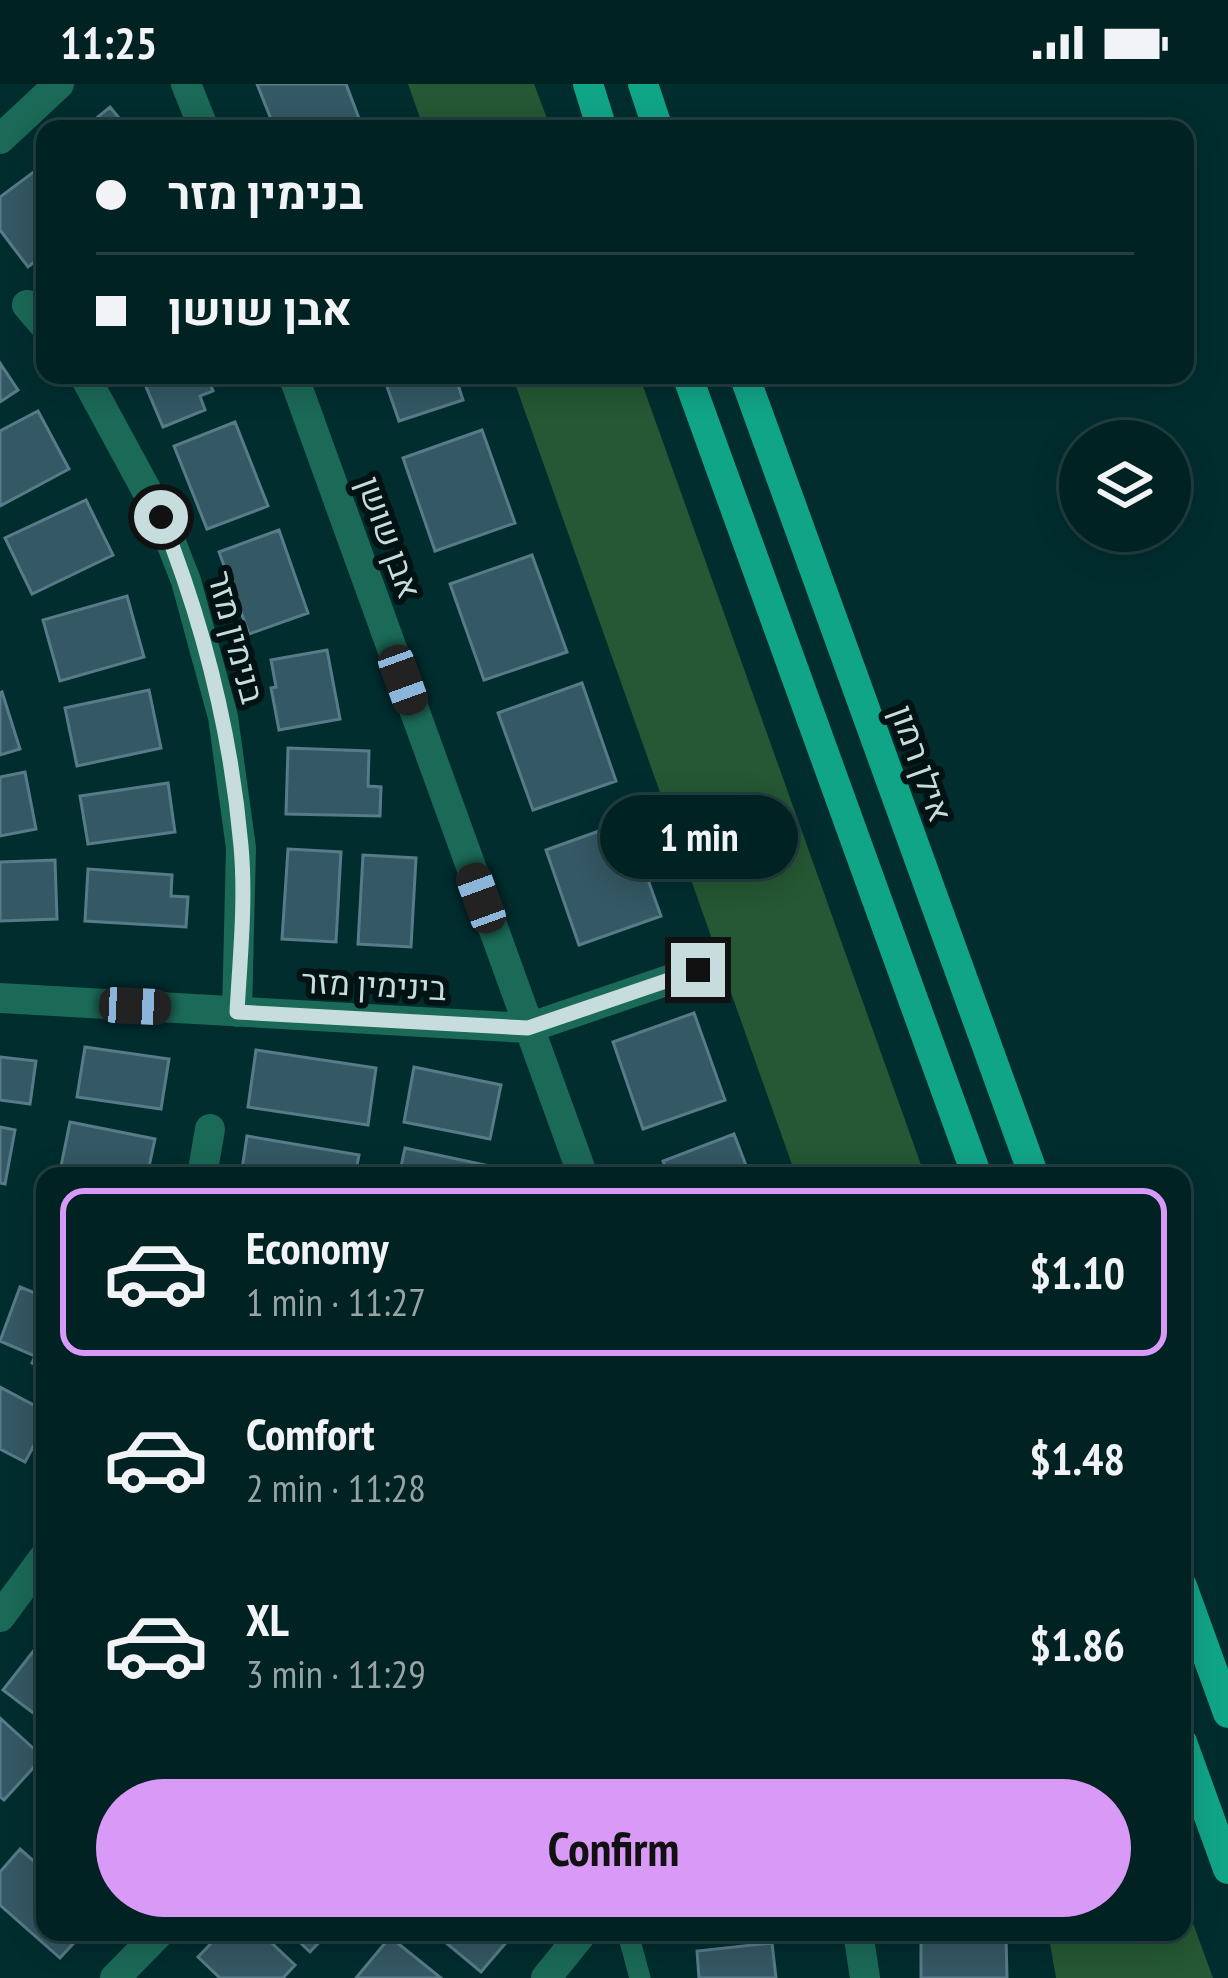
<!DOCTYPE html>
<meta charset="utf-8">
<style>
body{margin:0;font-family:"PT Sans Narrow",Heebo,sans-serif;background:#0f2f30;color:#f1f3f6;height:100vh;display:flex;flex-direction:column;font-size:45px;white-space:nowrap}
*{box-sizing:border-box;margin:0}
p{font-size:39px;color:#96a4a6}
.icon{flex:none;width:66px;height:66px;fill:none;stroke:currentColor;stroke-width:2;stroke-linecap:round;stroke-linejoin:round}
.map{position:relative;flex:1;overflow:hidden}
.details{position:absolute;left:36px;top:1083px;width:1155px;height:774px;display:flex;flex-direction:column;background:#012223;border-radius:24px;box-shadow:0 6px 30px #0003,0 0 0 3px #233f41}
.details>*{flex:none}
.hud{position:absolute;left:36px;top:36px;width:1158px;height:264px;border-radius:24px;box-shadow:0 6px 30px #0003,0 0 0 3px #233f41;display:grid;align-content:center;height:264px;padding:0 60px;background:#012223}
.controls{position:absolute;left:1059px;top:336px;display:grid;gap:24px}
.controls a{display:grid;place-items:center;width:132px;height:132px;border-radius:50%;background:#012223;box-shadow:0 6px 30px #0003,0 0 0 3px #233f41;font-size:60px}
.end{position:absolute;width:54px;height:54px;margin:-27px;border:15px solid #c7dcdc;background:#111;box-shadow:0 0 0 6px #111}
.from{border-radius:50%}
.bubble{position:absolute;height:84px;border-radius:42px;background:#012223;box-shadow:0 6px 30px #0003,0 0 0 3px #233f41;font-size:39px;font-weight:700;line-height:84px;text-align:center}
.car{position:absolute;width:36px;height:72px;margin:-36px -18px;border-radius:15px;box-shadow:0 0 9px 3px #0007;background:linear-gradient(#222 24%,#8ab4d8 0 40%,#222 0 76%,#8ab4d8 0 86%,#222 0)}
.hud b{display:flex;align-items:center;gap:42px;height:114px;font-size:45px}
.hud b+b{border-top:3px solid #233f41}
.hud i{width:30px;height:30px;background:#f1f3f6}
ul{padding:21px 0 0;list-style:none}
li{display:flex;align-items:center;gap:36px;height:168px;margin:0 24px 18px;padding:0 36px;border:6px solid transparent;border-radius:24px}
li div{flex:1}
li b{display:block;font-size:45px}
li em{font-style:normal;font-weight:700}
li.active{border-color:#d99af7}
li>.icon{width:108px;height:108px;stroke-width:1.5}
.cta{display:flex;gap:24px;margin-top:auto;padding:24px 60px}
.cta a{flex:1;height:138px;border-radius:72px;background:#d99af7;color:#111;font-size:48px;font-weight:700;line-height:138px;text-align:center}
.status{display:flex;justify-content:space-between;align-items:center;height:84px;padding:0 60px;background:#012223;direction:ltr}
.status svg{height:33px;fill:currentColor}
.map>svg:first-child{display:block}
</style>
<div class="status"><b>11:25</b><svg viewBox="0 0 49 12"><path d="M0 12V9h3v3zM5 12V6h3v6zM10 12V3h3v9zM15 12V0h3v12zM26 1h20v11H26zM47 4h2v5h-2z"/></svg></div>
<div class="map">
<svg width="1228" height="1894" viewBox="0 0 1228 1894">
<rect width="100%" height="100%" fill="#012d2f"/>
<!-- green -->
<path fill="#255834" d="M 408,0 L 534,0 L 551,45 L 424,45 Z
M 512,291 L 639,291 L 925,1092 L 796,1092 Z
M 1182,1809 L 1213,1894 L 1056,1894 L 1048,1848 L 1182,1848 Z"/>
<!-- building -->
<path fill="#345864" stroke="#577b88" stroke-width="3" d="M 257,0 L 346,0 L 363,45 L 275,45 Z
M 110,23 L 128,45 L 83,45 Z
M 35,87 L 45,99 L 45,170 L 28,183 L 0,146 L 0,113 Z
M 0,279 L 18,306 L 0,318 Z
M 161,291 L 207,291 L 213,307 L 200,312 L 205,326 L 163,343 L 144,298 Z
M 383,291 L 455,291 L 463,316 L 399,337 Z
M 38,327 L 69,385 L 0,422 L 0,347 Z
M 235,338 L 268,422 L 207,445 L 174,362 Z
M 482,346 L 515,439 L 435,467 L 403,374 Z
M 86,416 L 113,471 L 32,510 L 5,454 Z
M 279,446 L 308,529 L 249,550 L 219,468 Z
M 532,471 L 567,568 L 484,596 L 450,500 Z
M 127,512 L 144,573 L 60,597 L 43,536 Z
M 327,566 L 340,635 L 279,646 L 271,604 L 276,603 L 271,576 Z
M 582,599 L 616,697 L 533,726 L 498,629 Z
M 149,606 L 161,664 L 77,682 L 65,624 Z
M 2,608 L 20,665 L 0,671 L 0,609 Z
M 288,664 L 369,667 L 368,702 L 381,703 L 380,732 L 286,730 Z
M 25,688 L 36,745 L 0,752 L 0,693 Z
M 168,699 L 175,748 L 88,760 L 80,712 Z
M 627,737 L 661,832 L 579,861 L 546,766 Z
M 288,765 L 341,768 L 336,858 L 282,855 Z
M 363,771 L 416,774 L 411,863 L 358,860 Z
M 55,776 L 57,835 L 0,837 L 0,778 Z
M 88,785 L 172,791 L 171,812 L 188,813 L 186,843 L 85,837 Z
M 694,929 L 725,1016 L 643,1045 L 613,958 Z
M 85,963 L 169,975 L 161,1025 L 77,1013 Z
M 256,966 L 376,984 L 368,1041 L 248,1023 Z
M 0,973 L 36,977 L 30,1020 L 0,1016 Z
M 414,983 L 501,1001 L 490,1055 L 404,1038 Z
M 70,1038 L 155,1055 L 147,1092 L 59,1092 Z
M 0,1043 L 15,1046 L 5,1100 L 0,1099 Z
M 734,1050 L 750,1092 L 669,1092 L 663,1077 Z
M 247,1052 L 359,1071 L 355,1092 L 241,1092 Z
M 405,1064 L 523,1089 L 522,1092 L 399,1092 Z
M 20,1203 L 45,1213 L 45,1285 L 32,1279 L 35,1272 L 0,1257 Z
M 0,1303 L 45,1327 L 45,1341 L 25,1378 L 0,1365 Z
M 39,1560 L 45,1565 L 45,1638 L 3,1606 Z
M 0,1634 L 43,1673 L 4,1716 L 0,1713 Z
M 20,1765 L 45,1787 L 45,1848 L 84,1848 L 60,1874 L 0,1821 L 0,1788 Z
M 222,1848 L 260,1848 L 295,1881 L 283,1894 L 220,1894 L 198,1873 Z
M 289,1848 L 329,1848 L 310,1868 Z
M 433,1848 L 515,1848 L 481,1888 Z
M 1006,1850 L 1007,1894 L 921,1894 L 921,1852 Z
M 390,1853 L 441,1894 L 356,1894 Z
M 772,1859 L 776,1894 L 699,1894 L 697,1867 Z"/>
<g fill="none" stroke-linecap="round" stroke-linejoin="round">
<!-- service -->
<path stroke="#1b6957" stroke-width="21" d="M 630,1857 L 640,1894"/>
<!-- minor -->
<path stroke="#1b6957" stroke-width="30" d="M 186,0 L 204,45
M 0,55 L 59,0
M 27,221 L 45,242
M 84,291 L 161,433 L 186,497 L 223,633 L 241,764 L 237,928
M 293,291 L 583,1092
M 0,914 L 528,944 L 698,886
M 202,1092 L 210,1045
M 0,1533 L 45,1472
M 858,1848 L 865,1894
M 115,1894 L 160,1848
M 546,1894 L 583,1848"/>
<!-- primary -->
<path stroke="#11a588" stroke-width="30" d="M 588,0 L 602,45
M 643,0 L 658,45
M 687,291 L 977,1092
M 744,291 L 1034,1092
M 1182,1502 L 1228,1629
M 1182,1658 L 1228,1785"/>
</g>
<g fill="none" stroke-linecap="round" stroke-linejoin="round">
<!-- route -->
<path stroke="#c7dcdc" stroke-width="15" d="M 161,433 C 203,538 231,649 241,762 C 246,817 240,873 237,928 L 528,944 L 698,886"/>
</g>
<g text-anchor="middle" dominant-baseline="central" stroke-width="12" stroke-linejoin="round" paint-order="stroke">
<!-- street labels -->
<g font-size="33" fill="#c7dcdc" stroke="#031313">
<text transform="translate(390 453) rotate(70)">אבן שושן</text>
<text transform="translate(237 553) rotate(75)">בנימין מזר</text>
<text transform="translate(922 679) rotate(70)">אילן רמון</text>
<text transform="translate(374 900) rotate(3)">בינימין מזר</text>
</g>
</g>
</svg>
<div class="controls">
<a><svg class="icon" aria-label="layers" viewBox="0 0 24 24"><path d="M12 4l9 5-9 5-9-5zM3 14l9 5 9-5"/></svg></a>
</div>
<i class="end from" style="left:161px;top:433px"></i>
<i class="end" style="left:698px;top:886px"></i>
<div class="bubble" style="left:600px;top:711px;width:198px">1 min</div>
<i class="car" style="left:403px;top:596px;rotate:160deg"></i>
<i class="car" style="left:481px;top:814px;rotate:340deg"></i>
<i class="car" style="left:135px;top:922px;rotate:93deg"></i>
<div class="hud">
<b><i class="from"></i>בנימין מזר</b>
<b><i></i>אבן שושן</b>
</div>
<section class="details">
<ul>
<li class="active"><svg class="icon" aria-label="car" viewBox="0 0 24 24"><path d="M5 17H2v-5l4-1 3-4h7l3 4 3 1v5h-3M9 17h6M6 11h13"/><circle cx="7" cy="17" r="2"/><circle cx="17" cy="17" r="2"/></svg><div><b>Economy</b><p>1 min · 11:27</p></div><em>$1.10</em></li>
<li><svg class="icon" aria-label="car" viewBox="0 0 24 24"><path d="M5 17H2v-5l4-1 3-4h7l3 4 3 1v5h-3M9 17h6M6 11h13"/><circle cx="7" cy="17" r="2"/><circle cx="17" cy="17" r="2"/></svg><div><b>Comfort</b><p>2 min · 11:28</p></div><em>$1.48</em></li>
<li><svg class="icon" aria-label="car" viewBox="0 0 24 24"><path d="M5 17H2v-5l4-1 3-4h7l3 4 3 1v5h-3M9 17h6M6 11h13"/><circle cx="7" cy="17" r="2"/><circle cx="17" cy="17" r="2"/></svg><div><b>XL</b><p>3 min · 11:29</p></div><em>$1.86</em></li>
</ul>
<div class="cta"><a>Confirm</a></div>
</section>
</div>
